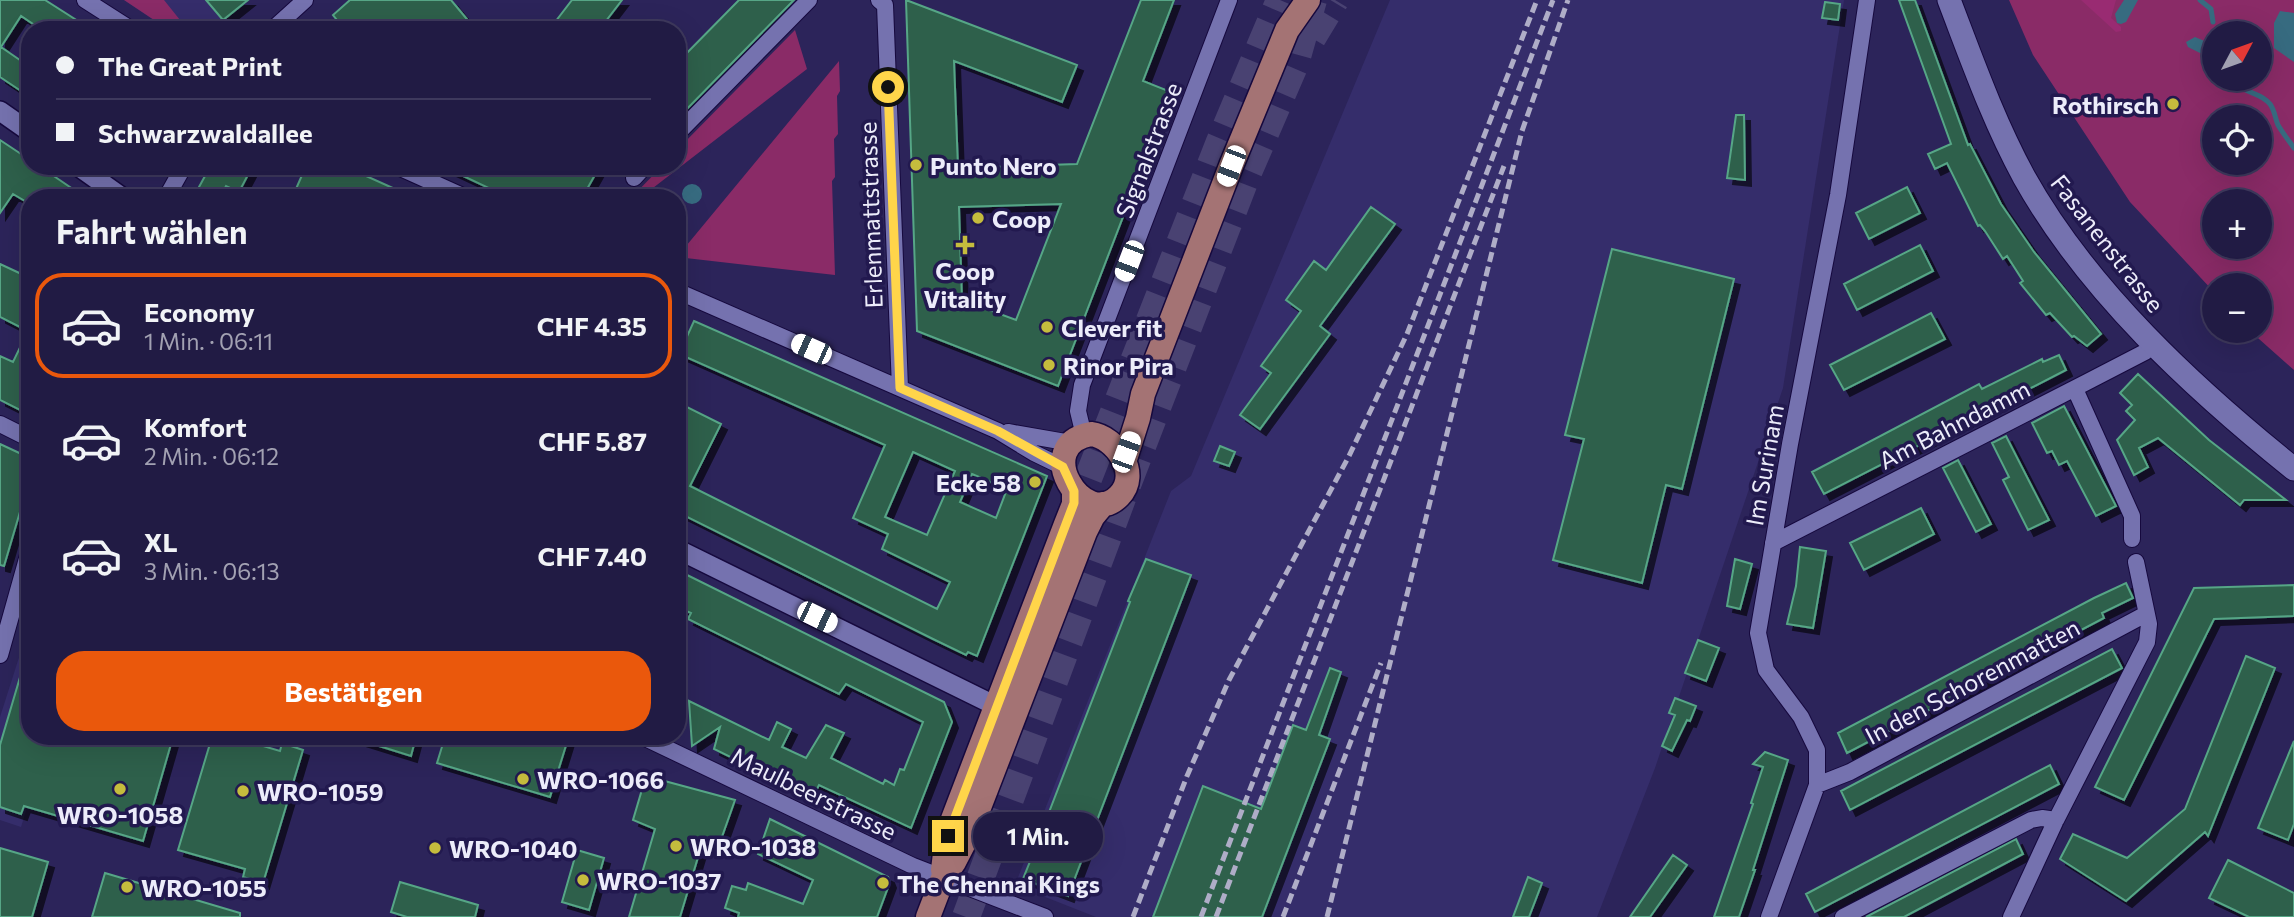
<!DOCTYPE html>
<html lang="de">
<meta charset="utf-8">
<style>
body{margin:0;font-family:Commissioner,sans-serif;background:#29244b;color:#f1f3f6;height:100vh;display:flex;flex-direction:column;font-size:26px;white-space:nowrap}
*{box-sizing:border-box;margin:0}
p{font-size:23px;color:#a2a1b2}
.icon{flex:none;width:38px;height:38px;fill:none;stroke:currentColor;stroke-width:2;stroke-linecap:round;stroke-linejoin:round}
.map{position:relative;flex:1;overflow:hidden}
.details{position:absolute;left:21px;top:189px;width:665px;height:556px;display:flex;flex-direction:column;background:#211b44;border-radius:28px;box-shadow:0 7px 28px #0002,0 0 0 2px #3e395d}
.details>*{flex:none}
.banner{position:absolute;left:21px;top:21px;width:665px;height:154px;border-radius:28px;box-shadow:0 7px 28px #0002,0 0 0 2px #3e395d;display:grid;align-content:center;height:154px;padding:0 35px;background:#211b44}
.needle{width:46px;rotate:49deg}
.controls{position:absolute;left:2202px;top:21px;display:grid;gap:14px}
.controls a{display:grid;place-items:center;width:70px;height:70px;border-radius:50%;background:#211b44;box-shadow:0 7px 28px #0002,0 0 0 2px #3e395d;font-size:35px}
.end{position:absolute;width:32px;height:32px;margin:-16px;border:9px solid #ffd54a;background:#111;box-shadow:0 0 0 4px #111}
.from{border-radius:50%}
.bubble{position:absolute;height:49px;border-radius:24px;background:#211b44;box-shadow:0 7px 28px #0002,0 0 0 2px #3e395d;font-size:23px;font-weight:700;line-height:49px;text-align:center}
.car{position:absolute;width:21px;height:42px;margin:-21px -10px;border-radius:9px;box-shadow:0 0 5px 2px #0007;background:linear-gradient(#fff 24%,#345 0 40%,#fff 0 76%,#345 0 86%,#fff 0)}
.banner b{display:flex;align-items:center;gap:24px;height:66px;font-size:26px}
.banner b+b{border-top:2px solid #3e395d}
.banner i{width:18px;height:18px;background:#f1f3f6}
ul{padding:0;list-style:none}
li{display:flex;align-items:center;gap:21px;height:105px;margin:0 14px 10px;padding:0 21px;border:4px solid transparent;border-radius:28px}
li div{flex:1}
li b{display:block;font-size:26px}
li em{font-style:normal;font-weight:700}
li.selected{border-color:#ea580c}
li>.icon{width:63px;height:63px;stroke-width:1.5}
h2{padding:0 35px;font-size:32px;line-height:84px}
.primary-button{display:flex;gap:14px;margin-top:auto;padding:14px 35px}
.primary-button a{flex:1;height:80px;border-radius:28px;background:#ea580c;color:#fff;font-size:28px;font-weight:700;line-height:80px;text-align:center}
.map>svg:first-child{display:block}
</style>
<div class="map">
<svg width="2294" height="917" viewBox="0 0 2294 917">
<defs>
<filter id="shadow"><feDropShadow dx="6" dy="6" stdDeviation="0" flood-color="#0009"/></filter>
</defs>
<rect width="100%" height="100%" fill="#2c245a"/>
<!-- built -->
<path fill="#352d6b" d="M 124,0 L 248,0 L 223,20 L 216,30 L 169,30 Z
M 1390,0 L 1844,0 L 1783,388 L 1655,768 L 1597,917 L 1096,917 L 1015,885 L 1171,491 L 1191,476 Z
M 30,623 L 30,737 L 49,737 L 21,827 L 0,820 L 0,717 Z"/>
<!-- green -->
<path fill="#8a2b67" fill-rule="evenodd" d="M 124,0 L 164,0 L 188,30 L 169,30 Z
M 2009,0 L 2294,0 L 2294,370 L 2250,331 L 2259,331 L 2259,285 L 2214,285 L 2214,292 L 2130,202 L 2033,55 ZM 2214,33 L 2259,33 L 2259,79 L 2214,79 ZM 2214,117 L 2259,117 L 2259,163 L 2214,163 ZM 2214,201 L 2259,201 L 2259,247 L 2214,247 Z
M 795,30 L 807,69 L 640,198 L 631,198 L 662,166 L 677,166 L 677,150 Z
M 839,61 L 840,91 L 837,96 L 838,134 L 834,139 L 835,177 L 832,181 L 835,275 L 677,257 Z"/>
<!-- forest -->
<path fill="#992b72" d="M 2081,0 L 2116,0 L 2111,18 L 2121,27 L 2121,31 L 2116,32 Z"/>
<!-- water -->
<path fill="#376b80" d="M 2124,0 L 2138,0 L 2126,22 L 2121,24 L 2117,23 L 2115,14 Z
M 2280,11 L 2294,13 L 2294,62 L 2274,48 L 2274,23 Z
M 2195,37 L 2214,45 L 2214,60 L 2188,47 L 2186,42 Z
M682 194a10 10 0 1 1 20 0a10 10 0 1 1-20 0Z"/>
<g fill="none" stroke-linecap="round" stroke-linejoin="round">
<!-- stream -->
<path stroke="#376b80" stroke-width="5" d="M 2200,0 L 2211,9 L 2213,22
M 2211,42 L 2214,50
M 2235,79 C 2243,95 2260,91 2270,104 C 2275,111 2275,118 2278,125 C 2282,132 2289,141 2294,148"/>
</g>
<!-- building -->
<path fill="#2d604c" stroke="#56a686" stroke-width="2" fill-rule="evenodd" filter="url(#shadow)" d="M 0,0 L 45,0 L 92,30 L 42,30 L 21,16 L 1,47 L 30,67 L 30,97 L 0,77 Z
M 206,0 L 248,0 L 223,20 Z
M 350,0 L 451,0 L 476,30 L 345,30 L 333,15 Z
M 572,0 L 622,0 L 599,30 L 549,30 Z
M 739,0 L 794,0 L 677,119 L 677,63 Z
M 906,0 L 1077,65 L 1062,102 L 954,61 L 958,168 L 1077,164 L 1141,0 L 1174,0 L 1143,81 L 1171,92 L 1058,386 L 917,331 ZM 1061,204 L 1016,320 L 962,300 L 959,207 Z
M 1899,0 L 1915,0 L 1968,145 L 1970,144 L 2001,204 L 2034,252 L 2101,334 L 2087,346 L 2074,336 L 2072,337 L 2050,313 L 2046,315 L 2020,283 L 2023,281 L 2007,256 L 2003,259 L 1985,231 L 1980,225 L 1978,226 L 1947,163 L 1935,169 L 1928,154 L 1951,144 Z
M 1825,2 L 1840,4 L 1838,20 L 1822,18 Z
M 1736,115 L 1744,115 L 1745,180 L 1727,178 Z
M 0,140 L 30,160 L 30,166 L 39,166 L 86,198 L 30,198 L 30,204 L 13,194 L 0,213 Z
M 306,166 L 344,166 L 415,198 L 292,198 Z
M 442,166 L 600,166 L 582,198 L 510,198 Z
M 250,171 L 239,192 L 226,186 L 220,198 L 193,198 L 205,176 Z
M 1907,187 L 1920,213 L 1869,239 L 1856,213 Z
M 1371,207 L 1395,224 L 1320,326 L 1330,334 L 1260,429 L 1240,415 L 1271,373 L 1261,366 L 1301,311 L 1286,300 L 1314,261 L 1326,270 Z
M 1920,245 L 1933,271 L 1857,310 L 1844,284 Z
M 1612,249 L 1734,279 L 1682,489 L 1666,485 L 1642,583 L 1553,560 L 1584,439 L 1565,435 Z
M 0,264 L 30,278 L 30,415 L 0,400 L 0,356 L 13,362 L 28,331 L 0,317 Z
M 1931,313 L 1945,339 L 1844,390 L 1830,365 Z
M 694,321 L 1047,476 L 977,656 L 968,652 L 966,655 L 933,639 L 677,512 L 677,427 L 687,407 L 721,424 L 690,486 L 937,609 L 950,582 L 882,549 L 888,534 L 853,518 L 885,445 L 679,354 ZM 913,452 L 955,471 L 927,535 L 885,517 ZM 972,474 L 1007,489 L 996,518 L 960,502 Z
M 2059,355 L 2066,370 L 1824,494 L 1812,472 L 1979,384 L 1982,389 L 2042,359 L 2043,362 Z
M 2138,374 L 2209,440 L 2286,500 L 2244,500 L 2240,505 L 2158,438 L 2139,448 L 2148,467 L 2134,475 L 2117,440 L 2135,420 L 2126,411 L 2132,405 L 2120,393 Z
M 2064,406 L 2116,506 L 2096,516 L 2067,461 L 2059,465 L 2052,451 L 2047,453 L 2032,423 Z
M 2006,436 L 2049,520 L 2028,530 L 2003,480 L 2009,477 L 1992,443 Z
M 0,444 L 30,458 L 30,478 L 4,566 L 0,565 Z
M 1220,446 L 1235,452 L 1229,466 L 1214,461 Z
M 1958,460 L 1991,524 L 1976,532 L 1943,468 Z
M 1921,508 L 1934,534 L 1864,570 L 1850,543 Z
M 1800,547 L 1826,551 L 1813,628 L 1787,624 L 1796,586 Z
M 1146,559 L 1191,575 L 1068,896 L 1023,879 L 1035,849 L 1033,848 L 1044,820 L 1046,820 L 1130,602 L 1128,601 Z
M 1735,559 L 1752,564 L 1740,609 L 1727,606 Z
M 677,570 L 944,702 L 952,722 L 911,828 L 819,785 L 813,797 L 714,749 L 720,727 L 692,746 L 689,701 L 769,740 L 777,722 L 791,729 L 782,747 L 806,758 L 826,725 L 844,733 L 831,758 L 883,784 L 885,780 L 894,785 L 900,769 L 904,770 L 923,722 L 846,684 L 839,694 L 688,619 L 691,613 L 677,607 Z
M 2126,583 L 2133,598 L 2102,613 L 2104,618 L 1847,753 L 1838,733 L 2094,598 Z
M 2294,585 L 2294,616 L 2214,619 L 2124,800 L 2095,787 L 2194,588 Z
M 1698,640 L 1719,648 L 1706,681 L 1685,673 Z
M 2112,649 L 2122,668 L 1850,810 L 1841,791 Z
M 2246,656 L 2275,668 L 2208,836 L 2205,832 L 2126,901 L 2060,859 L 2073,834 L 2127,858 L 2185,809 Z
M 26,657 L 30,657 L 30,737 L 173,737 L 143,841 L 24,806 L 21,814 L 0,807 L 0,745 Z
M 1330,668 L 1341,672 L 1319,735 L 1330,739 L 1262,917 L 1153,917 L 1203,786 L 1261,809 L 1293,725 L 1306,730 Z
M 1675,698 L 1696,706 L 1690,721 L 1687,720 L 1672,751 L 1662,746 L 1675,715 L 1669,713 Z
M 212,737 L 233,737 L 280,751 L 282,743 L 303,750 L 263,883 L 243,877 L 245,869 L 178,850 Z
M 361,737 L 416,737 L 411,756 L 360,740 Z
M 445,737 L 560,737 L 568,739 L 550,797 L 437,763 Z
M 2294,741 L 2294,824 L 2288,840 L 2258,828 Z
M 1765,752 L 1788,760 L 1753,870 L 1755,870 L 1739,917 L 1714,917 L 1753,804 L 1751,803 L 1763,767 L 1753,764 Z
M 2050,765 L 2059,784 L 1815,912 L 1806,894 Z
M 646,776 L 735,800 L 718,848 L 702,844 L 680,917 L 629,917 L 655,829 L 633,820 Z
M 770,819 L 888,877 L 890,882 L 877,917 L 738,917 L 739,913 L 725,908 L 732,886 L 746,890 L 748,883 L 803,904 L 813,880 L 758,854 Z
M 2016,839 L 2023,854 L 1904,917 L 1866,917 Z
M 0,848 L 48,862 L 32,917 L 0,917 Z
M 577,850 L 604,858 L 589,910 L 562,902 Z
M 1673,855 L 1687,865 L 1650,917 L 1630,917 Z
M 2228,860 L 2294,893 L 2294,917 L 2249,917 L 2209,898 Z
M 105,873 L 240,913 L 240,917 L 92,917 Z
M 1528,877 L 1542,883 L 1529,917 L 1513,917 Z
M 400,882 L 478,905 L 475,917 L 407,917 L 391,912 Z"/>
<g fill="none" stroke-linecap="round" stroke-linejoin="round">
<!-- motorway-tunnel -->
<path stroke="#494272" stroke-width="28" stroke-dasharray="28 14" stroke-linecap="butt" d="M 1312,38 L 1335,0
M 1073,517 L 1219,144 L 1280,0
M 966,917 L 1127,485 L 1246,177 L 1295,64 L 1313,0"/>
<!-- minor casing -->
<g stroke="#16093e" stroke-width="18">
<path id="minor" d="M 85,0 L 132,30
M 879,0 L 885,5 L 900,388
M 272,30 L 305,0
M 677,134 L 809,0
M 396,166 L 467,198
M 634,178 L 645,166
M 166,198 L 184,166
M 677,291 L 998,431 L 1034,453 L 1063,467
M 2075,389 L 2132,516 L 2132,539
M 0,424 L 30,439
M 1008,432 L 1071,443
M 1084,436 L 1078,411 L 1082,385 L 1229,0
M 1773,543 L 2087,382 L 2145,352 L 2153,343
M 0,655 L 30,548
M 643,737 L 913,866 L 1045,917
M 1817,785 L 1850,772 L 2146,614
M 1769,917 L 1817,785 L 1817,750 L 1801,717 L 1766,670 L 1758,633 L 1790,444 L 1838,195 L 1867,0
M 1843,917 L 2031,820 L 2042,818 L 2056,820
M 2011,917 L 2056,820 L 2147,642 L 2149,624 L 2136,562"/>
</g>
<!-- tertiary casing -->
<g stroke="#16093e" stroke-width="22">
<path id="tertiary" d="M 0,111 L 30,132
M 78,166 L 123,198
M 677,549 L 996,706"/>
</g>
<!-- secondary casing -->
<g stroke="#16093e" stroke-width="25">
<path id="secondary" d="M 1949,0 C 1972,60 1993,120 2024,177 C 2087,290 2193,388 2294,469"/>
</g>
<!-- primary casing -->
<g stroke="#16093e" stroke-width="27">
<path id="primary" d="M 1091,434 C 1116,437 1141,474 1119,496 C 1084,532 1030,445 1091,434 Z
M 1124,462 L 1138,418 L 1143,394 L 1231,166 L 1287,30 L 1308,0
M 943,870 L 946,845 L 953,819 L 1066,524 L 1074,504 L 1074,491
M 928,917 L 943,878 L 954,862 L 970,831 L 1085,532 L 1093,516 L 1103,504"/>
</g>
<!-- minor -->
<use href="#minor" stroke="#7572af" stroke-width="16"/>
<!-- tertiary -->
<use href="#tertiary" stroke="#7572af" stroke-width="19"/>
<!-- secondary -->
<use href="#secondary" stroke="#7572af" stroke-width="23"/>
<!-- primary -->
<use href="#primary" stroke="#a47374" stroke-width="24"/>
<!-- rail -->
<path stroke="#afadc7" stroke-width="5" stroke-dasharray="10 5" stroke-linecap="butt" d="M 1133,917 L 1187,776 L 1229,680 L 1349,456 L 1407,334 L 1537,0
M 1201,917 L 1553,0
M 1216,917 L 1504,166
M 1283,917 L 1381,663
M 1327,917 L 1522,131 L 1568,0"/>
</g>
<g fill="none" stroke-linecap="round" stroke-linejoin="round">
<!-- route -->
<path stroke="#ffd54a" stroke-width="9" d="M 888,87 L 900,388 L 998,431 L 1063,467 L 1074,491 L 1074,503 L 1066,524 L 948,836"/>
</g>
<!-- markers -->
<g fill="#c5bc3d" stroke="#22194f" stroke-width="2.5">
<circle cx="2173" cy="104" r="7"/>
<circle cx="916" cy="165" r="7"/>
<circle cx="978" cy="218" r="7"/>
<path d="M961.5 234.5h7v7h7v7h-7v7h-7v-7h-7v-7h7z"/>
<circle cx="1047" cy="327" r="7"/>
<circle cx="1049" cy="365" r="7"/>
<circle cx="1035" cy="482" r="7"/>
<circle cx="523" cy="779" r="7"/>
<circle cx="120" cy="789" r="7"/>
<circle cx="243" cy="791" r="7"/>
<circle cx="676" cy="846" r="7"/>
<circle cx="435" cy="848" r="7"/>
<circle cx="583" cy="880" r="7"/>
<circle cx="883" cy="883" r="7"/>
<circle cx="127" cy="887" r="7"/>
</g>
<g text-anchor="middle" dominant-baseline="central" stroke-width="7" stroke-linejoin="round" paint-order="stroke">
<!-- poi labels -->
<g font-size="24" font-weight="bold" fill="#ececfa" stroke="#22194f" text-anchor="start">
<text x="2159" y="104" text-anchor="end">Rothirsch</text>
<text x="930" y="165">Punto Nero</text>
<text x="992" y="218">Coop</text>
<text x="965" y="270" text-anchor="middle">Coop<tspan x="965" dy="28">Vitality</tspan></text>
<text x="1061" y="327">Clever fit</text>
<text x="1063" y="365">Rinor Pira</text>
<text x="1021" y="482" text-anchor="end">Ecke 58</text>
<text x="537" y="779">WRO-1066</text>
<text x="257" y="791">WRO-1059</text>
<text x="120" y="814" text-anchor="middle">WRO-1058</text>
<text x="690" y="846">WRO-1038</text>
<text x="449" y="848">WRO-1040</text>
<text x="597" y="880">WRO-1037</text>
<text x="897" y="883">The Chennai Kings</text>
<text x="141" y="887">WRO-1055</text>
</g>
<!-- street labels -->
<g font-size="24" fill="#ececfa" stroke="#22194f">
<text transform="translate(1148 150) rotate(-69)">Signalstrasse</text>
<text transform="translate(870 215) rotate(-92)">Erlenmattstrasse</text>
<text transform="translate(2108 243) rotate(52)">Fasanenstrasse</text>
<text transform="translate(1954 424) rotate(-27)">Am Bahndamm</text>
<text transform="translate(1764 465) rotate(-80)">Im Surinam</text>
<text transform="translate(1972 681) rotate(-28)">In den Schorenmatten</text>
<text transform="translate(814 793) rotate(26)">Maulbeerstrasse</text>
</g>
</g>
</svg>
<div class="controls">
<a><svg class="needle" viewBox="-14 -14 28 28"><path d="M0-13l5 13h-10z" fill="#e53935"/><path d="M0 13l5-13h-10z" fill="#a2a1b2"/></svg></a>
<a><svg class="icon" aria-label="locate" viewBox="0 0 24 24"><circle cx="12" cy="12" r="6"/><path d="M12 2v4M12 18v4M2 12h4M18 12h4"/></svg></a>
<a>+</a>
<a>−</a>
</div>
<i class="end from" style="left:888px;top:87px"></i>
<i class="end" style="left:948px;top:836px"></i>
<div class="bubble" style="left:973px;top:812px;width:130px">1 Min.</div>
<i class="car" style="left:1231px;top:166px;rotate:201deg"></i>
<i class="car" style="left:1129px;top:261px;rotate:201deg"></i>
<i class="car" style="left:811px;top:349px;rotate:294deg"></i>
<i class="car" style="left:1126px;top:452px;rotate:20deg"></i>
<i class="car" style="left:817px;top:617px;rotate:116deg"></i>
<div class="banner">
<b><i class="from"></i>The Great Print</b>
<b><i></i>Schwarzwaldallee</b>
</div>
<section class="details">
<h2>Fahrt wählen</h2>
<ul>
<li class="selected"><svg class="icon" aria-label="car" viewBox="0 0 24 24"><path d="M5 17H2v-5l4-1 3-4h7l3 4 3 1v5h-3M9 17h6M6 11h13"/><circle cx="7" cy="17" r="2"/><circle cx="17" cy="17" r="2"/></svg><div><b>Economy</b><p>1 Min. · 06:11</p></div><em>CHF 4.35</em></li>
<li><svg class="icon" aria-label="car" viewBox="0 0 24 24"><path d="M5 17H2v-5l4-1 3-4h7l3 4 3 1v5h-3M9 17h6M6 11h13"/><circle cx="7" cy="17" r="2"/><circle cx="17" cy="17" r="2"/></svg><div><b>Komfort</b><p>2 Min. · 06:12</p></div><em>CHF 5.87</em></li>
<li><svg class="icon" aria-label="car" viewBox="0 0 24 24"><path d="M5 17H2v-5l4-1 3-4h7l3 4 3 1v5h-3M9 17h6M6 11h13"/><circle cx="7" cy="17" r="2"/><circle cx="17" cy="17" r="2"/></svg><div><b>XL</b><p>3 Min. · 06:13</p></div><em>CHF 7.40</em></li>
</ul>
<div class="primary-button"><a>Bestätigen</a></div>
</section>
</div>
